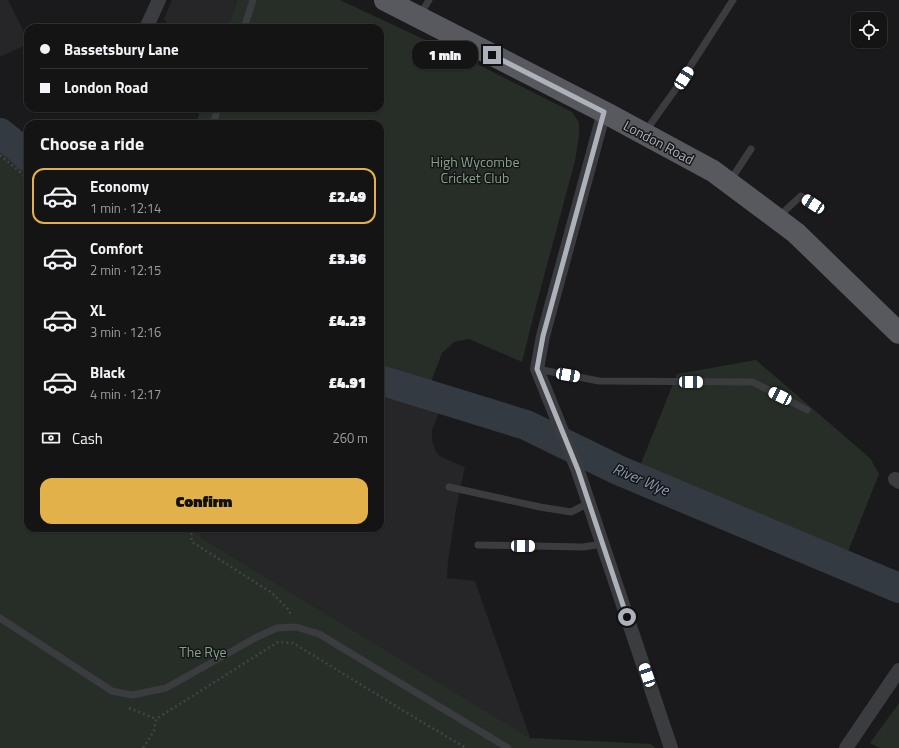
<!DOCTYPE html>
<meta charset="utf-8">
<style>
body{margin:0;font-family:"Titillium Web",sans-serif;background:#1d1d1e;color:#f1f3f6;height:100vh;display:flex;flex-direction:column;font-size:15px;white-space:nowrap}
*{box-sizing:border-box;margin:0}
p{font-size:13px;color:#9d9ea0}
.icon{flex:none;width:22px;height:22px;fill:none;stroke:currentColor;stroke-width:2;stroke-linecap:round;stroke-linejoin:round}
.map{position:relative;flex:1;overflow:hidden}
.sheet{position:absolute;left:24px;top:120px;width:360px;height:412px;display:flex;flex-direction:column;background:#141415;border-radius:12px;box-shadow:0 1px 3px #0004,0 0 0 1px #333334}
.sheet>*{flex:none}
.guide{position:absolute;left:24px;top:24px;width:360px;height:88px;border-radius:12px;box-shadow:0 1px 3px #0004,0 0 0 1px #333334;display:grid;align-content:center;height:88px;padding:0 16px;background:#141415}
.buttons{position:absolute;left:851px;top:12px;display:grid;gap:8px}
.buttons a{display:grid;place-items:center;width:36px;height:36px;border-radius:8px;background:#141415;box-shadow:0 1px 3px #0004,0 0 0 1px #333334;font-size:20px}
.end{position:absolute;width:18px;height:18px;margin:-9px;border:5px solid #adb1ba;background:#111;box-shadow:0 0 0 2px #111}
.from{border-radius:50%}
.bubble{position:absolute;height:28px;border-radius:12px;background:#141415;box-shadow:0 1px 3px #0004,0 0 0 1px #333334;font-size:13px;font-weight:800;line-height:28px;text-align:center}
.car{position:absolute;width:12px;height:24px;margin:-12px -6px;border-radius:5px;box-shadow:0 0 3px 1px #0007;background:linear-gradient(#fff 24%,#345 0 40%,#fff 0 76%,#345 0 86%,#fff 0)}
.guide b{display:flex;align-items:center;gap:14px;height:38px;font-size:15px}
.guide b+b{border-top:1px solid #333334}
.guide i{width:10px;height:10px;background:#f1f3f6}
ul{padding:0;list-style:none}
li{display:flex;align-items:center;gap:12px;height:56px;margin:0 8px 6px;padding:0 8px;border:2px solid transparent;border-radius:12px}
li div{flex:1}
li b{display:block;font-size:15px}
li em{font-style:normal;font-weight:800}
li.active{border-color:#e3b14a}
li>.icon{width:36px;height:36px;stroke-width:1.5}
h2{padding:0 16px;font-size:18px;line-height:48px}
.pay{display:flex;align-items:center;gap:10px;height:44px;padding:0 16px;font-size:15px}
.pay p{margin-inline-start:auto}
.action{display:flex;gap:8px;margin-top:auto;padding:8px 16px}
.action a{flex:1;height:46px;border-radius:12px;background:#e3b14a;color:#111;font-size:16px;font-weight:800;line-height:46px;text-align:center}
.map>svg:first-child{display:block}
</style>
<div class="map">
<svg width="899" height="748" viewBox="0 0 899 748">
<rect width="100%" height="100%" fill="#1a1a1c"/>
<!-- built -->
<path fill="#262629" d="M 0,0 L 8,0 L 28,40 L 28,44 L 0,57 Z
M 172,0 L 237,0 L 228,28 L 170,28 L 164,19 Z
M 380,388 L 420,399 L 434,406 L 438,411 L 438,416 L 432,430 L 432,440 L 436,452 L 441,457 L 465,467 L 456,509 L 448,561 L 447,578 L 475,581 L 531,740 L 200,537 L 202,528 L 380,528 Z"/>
<!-- green -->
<path fill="#262e27" d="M 237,0 L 340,0 L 481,66 L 572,112 L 579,122 L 579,136 L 575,161 L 536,306 L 522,362 L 469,339 L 454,342 L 442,353 L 431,382 L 380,367 L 380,124 L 196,124 L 201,108 L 380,108 L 380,28 L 228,28 Z
M 0,144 L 28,167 L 28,528 L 202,528 L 200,537 L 531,739 L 531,738 L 651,744 L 656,748 L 0,748 Z
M 756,360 L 870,458 L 879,474 L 847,554 L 638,471 L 677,374 Z
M 899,703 L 899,748 L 880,748 L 870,743 Z"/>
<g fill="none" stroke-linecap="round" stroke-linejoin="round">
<!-- river -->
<path stroke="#333a41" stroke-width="30" d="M 0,133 L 20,149 L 28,157
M 380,380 L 526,425 L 618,470 L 899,588"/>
<!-- path -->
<path stroke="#414347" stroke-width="2.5" stroke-dasharray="2 3" stroke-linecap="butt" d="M 0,155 L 28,179
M 192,528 L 191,537 L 192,542 L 272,593 L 289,610 L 291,616
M 129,708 L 156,719
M 143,748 L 154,731 L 156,719 L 278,642 L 293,643 L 417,719 L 466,748"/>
<!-- lane -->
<path stroke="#3b3c40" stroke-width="7" d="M 420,15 L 429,0
M 244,28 L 253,0
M 213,124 L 218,108
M 645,132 L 675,90 L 733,0
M 730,181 L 751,149
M 778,217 L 801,196 L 813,204
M 537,369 L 599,381 L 753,382 L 807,410
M 449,487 L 540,507 L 571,512 L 589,503
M 478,545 L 583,547 L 603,544
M 0,618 L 112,691 L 132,695 L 166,688 L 257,637 L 277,628 L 296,627 L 319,634 L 508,748"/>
<!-- street -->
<path stroke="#3b3c40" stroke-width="14" d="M 148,28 L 147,26 L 159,0
M 604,112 L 543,336 L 537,369 L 578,471 L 671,748
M 895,479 L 899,482
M 846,748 L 899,670"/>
<!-- primary -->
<path stroke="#57595f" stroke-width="22" d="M 385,0 L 604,112 L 713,171 L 796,233 L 899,333"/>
</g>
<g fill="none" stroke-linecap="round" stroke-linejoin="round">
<!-- route -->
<path stroke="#adb1ba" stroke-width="5" d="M 492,55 L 604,112 L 543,336 L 537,369 L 578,470 L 627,617"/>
</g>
<g text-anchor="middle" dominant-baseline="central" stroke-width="3" stroke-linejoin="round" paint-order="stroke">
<!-- street labels -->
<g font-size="14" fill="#adb1ba" stroke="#151517">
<text transform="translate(659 142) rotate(28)">London Road</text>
</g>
<!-- park labels -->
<g font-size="14" fill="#86a388" stroke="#151517">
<text x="475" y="161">High Wycombe<tspan x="475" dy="16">Cricket Club</tspan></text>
<text x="203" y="651">The Rye</text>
</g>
<!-- water labels -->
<g font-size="15" font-style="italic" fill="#889eb2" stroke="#151517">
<text transform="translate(641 479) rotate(23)">River Wye</text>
</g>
</g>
</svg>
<div class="buttons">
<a><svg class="icon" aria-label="locate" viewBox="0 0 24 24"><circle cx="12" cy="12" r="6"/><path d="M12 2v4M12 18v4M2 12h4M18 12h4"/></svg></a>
</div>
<i class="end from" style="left:627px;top:617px"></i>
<i class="end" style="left:492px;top:55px"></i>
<div class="bubble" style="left:412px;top:41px;width:66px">1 min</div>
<i class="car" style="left:684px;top:78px;rotate:33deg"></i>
<i class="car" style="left:813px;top:204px;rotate:303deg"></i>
<i class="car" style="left:568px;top:375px;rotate:100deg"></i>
<i class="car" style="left:691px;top:382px;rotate:91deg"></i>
<i class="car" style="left:780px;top:396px;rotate:297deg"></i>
<i class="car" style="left:523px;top:546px;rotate:91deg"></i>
<i class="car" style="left:647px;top:675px;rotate:341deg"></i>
<div class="guide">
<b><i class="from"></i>Bassetsbury Lane</b>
<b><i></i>London Road</b>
</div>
<section class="sheet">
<h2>Choose a ride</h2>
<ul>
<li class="active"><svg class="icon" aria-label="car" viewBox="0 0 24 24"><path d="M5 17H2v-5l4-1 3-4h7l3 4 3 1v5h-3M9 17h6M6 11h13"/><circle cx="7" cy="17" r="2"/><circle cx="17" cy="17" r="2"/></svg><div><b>Economy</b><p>1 min · 12:14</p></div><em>£2.49</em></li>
<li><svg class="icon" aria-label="car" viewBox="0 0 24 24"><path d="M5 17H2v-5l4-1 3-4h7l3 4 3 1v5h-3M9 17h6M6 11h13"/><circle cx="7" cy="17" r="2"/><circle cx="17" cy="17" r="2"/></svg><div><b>Comfort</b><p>2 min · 12:15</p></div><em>£3.36</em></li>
<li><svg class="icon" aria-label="car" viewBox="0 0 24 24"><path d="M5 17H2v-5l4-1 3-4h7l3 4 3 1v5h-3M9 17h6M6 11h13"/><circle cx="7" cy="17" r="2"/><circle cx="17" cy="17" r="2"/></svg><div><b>XL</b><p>3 min · 12:16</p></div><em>£4.23</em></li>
<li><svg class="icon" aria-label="car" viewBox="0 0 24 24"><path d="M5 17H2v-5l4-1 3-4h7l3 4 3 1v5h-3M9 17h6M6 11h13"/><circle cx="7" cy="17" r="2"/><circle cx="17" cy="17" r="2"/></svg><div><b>Black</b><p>4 min · 12:17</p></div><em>£4.91</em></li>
</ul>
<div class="pay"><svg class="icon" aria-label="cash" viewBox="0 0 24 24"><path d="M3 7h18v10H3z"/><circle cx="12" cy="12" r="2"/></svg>Cash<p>260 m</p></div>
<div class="action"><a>Confirm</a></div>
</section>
</div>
